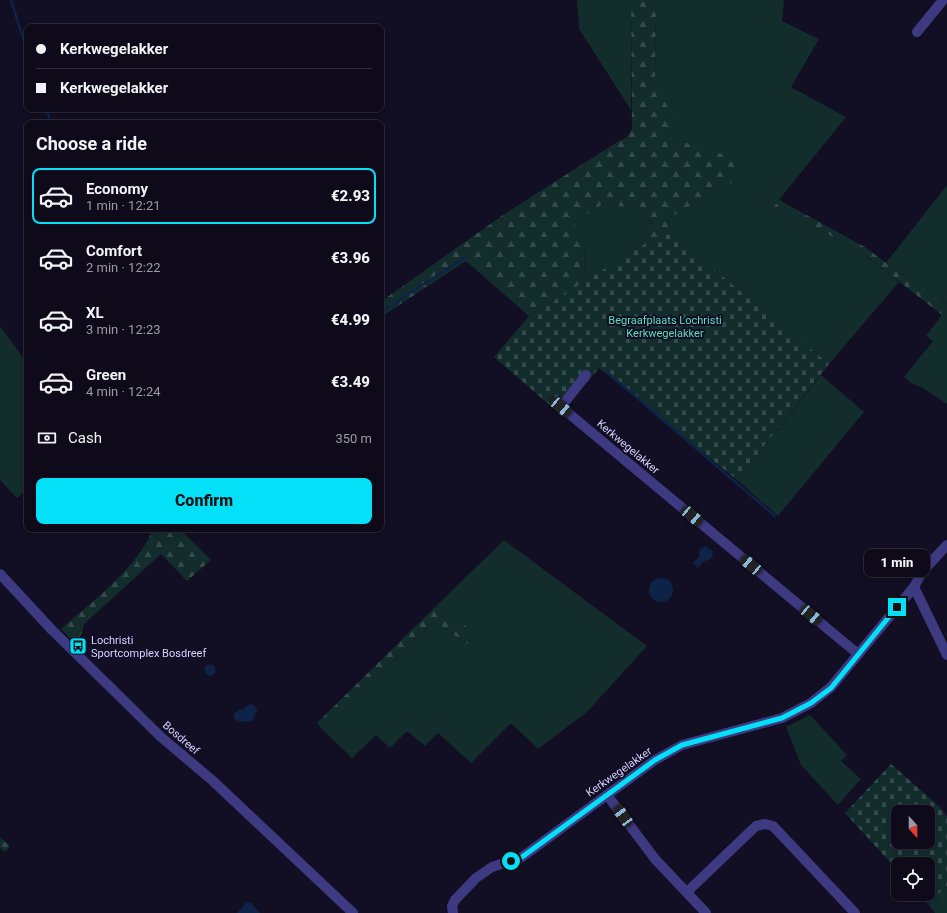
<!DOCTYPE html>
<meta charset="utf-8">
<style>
body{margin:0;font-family:Roboto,sans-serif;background:#171323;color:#f1f3f6;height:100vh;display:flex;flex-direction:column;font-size:15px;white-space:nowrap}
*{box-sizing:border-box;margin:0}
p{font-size:13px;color:#9b9aa2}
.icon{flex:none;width:22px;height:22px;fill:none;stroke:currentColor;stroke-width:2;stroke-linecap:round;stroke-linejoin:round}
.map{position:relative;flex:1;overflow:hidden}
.details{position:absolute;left:24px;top:120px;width:360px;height:412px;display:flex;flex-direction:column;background:#0e0a1a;border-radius:8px;box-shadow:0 2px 6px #0003,0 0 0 1px #2e2b39}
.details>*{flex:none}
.hud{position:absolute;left:24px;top:24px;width:360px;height:88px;border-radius:8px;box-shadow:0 2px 6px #0003,0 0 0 1px #2e2b39;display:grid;align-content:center;height:88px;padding:0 12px;background:#0e0a1a}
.needle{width:26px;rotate:159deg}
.tools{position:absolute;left:891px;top:805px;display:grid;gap:8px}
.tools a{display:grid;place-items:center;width:44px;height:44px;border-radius:8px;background:#0e0a1a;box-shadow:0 2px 6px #0003,0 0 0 1px #2e2b39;font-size:20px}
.end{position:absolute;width:18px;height:18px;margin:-9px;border:5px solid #04e0f8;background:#111;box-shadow:0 0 0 2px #111}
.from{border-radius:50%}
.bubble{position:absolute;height:28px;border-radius:8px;background:#0e0a1a;box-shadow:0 2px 6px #0003,0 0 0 1px #2e2b39;font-size:13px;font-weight:800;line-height:28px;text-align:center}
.car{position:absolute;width:12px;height:24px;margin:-12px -6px;border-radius:5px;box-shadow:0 0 3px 1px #0007;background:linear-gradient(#222 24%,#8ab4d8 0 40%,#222 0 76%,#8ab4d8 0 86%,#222 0)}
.hud b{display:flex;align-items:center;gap:14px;height:38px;font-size:15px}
.hud b+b{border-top:1px solid #2e2b39}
.hud i{width:10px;height:10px;background:#f1f3f6}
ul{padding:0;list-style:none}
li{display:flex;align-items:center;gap:12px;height:56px;margin:0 8px 6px;padding:0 4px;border:2px solid transparent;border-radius:8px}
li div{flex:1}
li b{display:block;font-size:15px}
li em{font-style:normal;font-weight:800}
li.current{border-color:#04e0f8}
li>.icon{width:36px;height:36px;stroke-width:1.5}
h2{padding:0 12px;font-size:18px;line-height:48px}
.pay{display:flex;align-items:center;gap:10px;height:44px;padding:0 12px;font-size:15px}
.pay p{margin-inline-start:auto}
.cta{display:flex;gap:8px;margin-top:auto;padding:8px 12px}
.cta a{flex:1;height:46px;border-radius:8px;background:#04e0f8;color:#111;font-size:16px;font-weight:800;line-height:46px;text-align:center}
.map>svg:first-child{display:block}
</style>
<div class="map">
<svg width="947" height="913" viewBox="0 0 947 913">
<defs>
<pattern id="forest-firs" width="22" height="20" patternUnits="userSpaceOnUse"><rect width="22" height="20" fill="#122d2c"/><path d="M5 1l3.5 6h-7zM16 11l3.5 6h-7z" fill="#344a4c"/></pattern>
<pattern id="cemetery-stones" width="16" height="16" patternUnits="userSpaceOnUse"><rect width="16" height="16" fill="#122d2c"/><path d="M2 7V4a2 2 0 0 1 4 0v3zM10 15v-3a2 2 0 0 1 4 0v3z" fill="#344a4c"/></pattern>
</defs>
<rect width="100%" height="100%" fill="#120e23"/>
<!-- green -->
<path fill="#122d2c" d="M 577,0 L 631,0 L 631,110 L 579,29 Z
M 656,0 L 784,0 L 782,21 L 819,39 L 791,87 L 846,117 L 774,206 L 860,251 L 899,282 L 829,364 L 670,233 L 667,219 L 733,182 L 661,135 L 655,84 Z
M 947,185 L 947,304 L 906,271 L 902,275 L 886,263 Z
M 605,203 L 640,210 L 653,225 L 642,233 L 646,243 L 584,282 L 585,246 L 575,231 L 575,221 Z
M 947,308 L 947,404 L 923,388 L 911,383 L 904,377 L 933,341 L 926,336 Z
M 0,326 L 27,363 L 27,489 L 17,498 L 0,480 Z
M 821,375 L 864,412 L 778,516 L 737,480 Z
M 504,540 L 647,646 L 587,712 L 538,749 L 511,723 L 471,763 L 438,733 L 425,746 L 407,731 L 390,748 L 376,735 L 352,758 L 324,731 L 433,621 L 468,644 L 477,634 L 436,606 Z
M 810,715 L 847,755 L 841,761 L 861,779 L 838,805 L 801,765 L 786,727 Z
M 947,886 L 947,913 L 935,913 L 928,904 Z"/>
<!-- forest -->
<path fill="url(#forest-firs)" d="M 631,0 L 656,0 L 655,84 L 675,120 L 661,135 L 742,160 L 733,182 L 667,219 L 670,233 L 646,243 L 642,233 L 653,224 L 639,210 L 605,203 L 575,221 L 575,231 L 585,245 L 584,282 L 529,316 L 466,261 L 381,317 L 381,303 L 386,298 L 503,215 L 614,144 L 627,137 L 632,129 Z
M 779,200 L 865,247 L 902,275 L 906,271 L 947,304 L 947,308 L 942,315 L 860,251 L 774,206 Z
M 153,529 L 180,529 L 211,560 L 187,581 L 161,554 L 84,624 L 82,633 L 78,639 L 72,640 L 61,629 C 92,602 137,568 153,529 Z
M 436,606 L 477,634 L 468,644 L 433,621 L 324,731 L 317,723 Z
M 0,837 L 10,846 L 5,852 L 0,848 Z"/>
<!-- cemetery -->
<path fill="url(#cemetery-stones)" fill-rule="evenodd" d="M 670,233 L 829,364 L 737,480 L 599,368 L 560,414 L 494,357 L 529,316 L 646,243 Z
M 891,764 L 941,808 L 947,817 L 947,886 L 928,904 L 919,894 L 928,894 L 928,864 L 898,864 L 898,871 L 845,813 ZM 898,812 L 928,812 L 928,842 L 898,842 Z"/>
<!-- water -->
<path fill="#0d2448" d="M 705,546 L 712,550 L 713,556 L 710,559 L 703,562 L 698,568 L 693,563 L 699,557 L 700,549 Z
M649 590a12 12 0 1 1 24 0a12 12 0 1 1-24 0Z
M204.5 670a5.5 5.5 0 1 1 11 0a5.5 5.5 0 1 1-11 0Z
M 252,704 L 256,707 L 257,711 L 252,721 L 248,722 C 244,721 238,722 234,719 L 234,714 L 239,709 L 243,710 L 246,706 Z
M 250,902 L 260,913 L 237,913 L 246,903 Z"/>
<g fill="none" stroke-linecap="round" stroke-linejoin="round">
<!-- stream -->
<path stroke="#0d2448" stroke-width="2.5" d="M 11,0 L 27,51
M 46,109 L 51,123
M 381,312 L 467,256
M 607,372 L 775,516"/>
<!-- minor -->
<path stroke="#3d3a82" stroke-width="10" d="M 917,32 L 943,0
M 586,375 L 561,407 L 858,654
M 0,574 L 52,630 L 161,737 L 213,781 L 353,913
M 914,587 L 947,655
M 607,795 L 655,859 L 706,913
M 687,892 L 756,826 L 765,824 L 773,826 L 855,913
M 453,913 L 452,906 L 455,900 L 476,878 L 492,867 L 522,857 L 655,760 L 682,745 L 782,718 L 811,703 L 831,687 L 914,587 L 922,572 L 947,545"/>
</g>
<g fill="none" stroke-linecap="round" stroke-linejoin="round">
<!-- route -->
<path stroke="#04e0f8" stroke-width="5" d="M 511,861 L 522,857 L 655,760 L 682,745 L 782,718 L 811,703 L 831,688 L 897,607"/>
</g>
<!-- icons -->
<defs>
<g id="bus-square" transform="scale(0.9)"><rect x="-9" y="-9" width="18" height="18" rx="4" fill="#04e0f8" stroke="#120e23"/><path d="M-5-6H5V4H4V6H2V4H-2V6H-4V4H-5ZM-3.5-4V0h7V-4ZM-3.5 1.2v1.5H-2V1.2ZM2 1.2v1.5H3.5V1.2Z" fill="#111"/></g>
</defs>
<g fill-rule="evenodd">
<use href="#bus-square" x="78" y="646"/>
</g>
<g text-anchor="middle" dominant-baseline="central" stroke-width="4" stroke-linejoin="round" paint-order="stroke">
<!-- park labels -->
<g font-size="11" fill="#5eddbd" stroke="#120e23">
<text x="665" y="320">Begraafplaats Lochristi<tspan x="665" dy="13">Kerkwegelakker</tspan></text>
</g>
<!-- street labels -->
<g font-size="11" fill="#d6d1fe" stroke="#120e23">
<text transform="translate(628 447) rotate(40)">Kerkwegelakker</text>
<text transform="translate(181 738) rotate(41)">Bosdreef</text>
<text transform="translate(619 772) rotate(-35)">Kerkwegelakker</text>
</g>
<!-- poi labels -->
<g font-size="11" fill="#d6d1fe" stroke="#120e23" text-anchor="start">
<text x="91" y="640">Lochristi<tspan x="91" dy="13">Sportcomplex Bosdreef</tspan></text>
</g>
</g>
</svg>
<div class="tools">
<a><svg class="needle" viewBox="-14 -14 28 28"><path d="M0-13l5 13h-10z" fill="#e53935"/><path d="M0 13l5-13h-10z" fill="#9b9aa2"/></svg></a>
<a><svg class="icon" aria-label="locate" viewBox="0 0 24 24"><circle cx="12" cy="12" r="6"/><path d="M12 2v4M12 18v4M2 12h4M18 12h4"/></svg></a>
</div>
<i class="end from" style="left:511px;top:861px"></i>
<i class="end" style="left:897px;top:607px"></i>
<div class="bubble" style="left:864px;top:549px;width:66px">1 min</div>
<i class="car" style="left:561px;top:407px;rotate:130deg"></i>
<i class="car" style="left:692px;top:516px;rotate:130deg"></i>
<i class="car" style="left:751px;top:565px;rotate:310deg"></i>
<i class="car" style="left:811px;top:615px;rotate:130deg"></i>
<i class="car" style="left:623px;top:816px;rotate:324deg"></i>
<div class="hud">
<b><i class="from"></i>Kerkwegelakker</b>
<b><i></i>Kerkwegelakker</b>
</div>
<section class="details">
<h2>Choose a ride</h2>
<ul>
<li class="current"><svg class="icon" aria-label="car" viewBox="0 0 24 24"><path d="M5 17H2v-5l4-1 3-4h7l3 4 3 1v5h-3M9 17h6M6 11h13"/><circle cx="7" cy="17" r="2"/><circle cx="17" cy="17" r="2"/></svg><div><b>Economy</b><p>1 min · 12:21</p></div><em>€2.93</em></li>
<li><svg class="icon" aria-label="car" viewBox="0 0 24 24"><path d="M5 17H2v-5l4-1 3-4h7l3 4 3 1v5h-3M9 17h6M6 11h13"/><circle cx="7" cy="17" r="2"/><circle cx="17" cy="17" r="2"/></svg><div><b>Comfort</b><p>2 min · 12:22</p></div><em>€3.96</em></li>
<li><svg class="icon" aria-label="car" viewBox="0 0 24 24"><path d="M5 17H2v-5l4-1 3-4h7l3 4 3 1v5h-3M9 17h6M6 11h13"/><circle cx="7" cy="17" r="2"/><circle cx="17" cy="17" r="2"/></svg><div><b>XL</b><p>3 min · 12:23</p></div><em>€4.99</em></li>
<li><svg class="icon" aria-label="car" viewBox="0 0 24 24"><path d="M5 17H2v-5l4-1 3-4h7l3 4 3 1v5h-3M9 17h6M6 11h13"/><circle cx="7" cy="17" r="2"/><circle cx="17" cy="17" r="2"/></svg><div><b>Green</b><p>4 min · 12:24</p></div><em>€3.49</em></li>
</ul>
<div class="pay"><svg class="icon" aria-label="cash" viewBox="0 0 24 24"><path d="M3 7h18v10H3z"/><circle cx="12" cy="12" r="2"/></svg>Cash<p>350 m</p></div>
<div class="cta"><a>Confirm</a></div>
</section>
</div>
